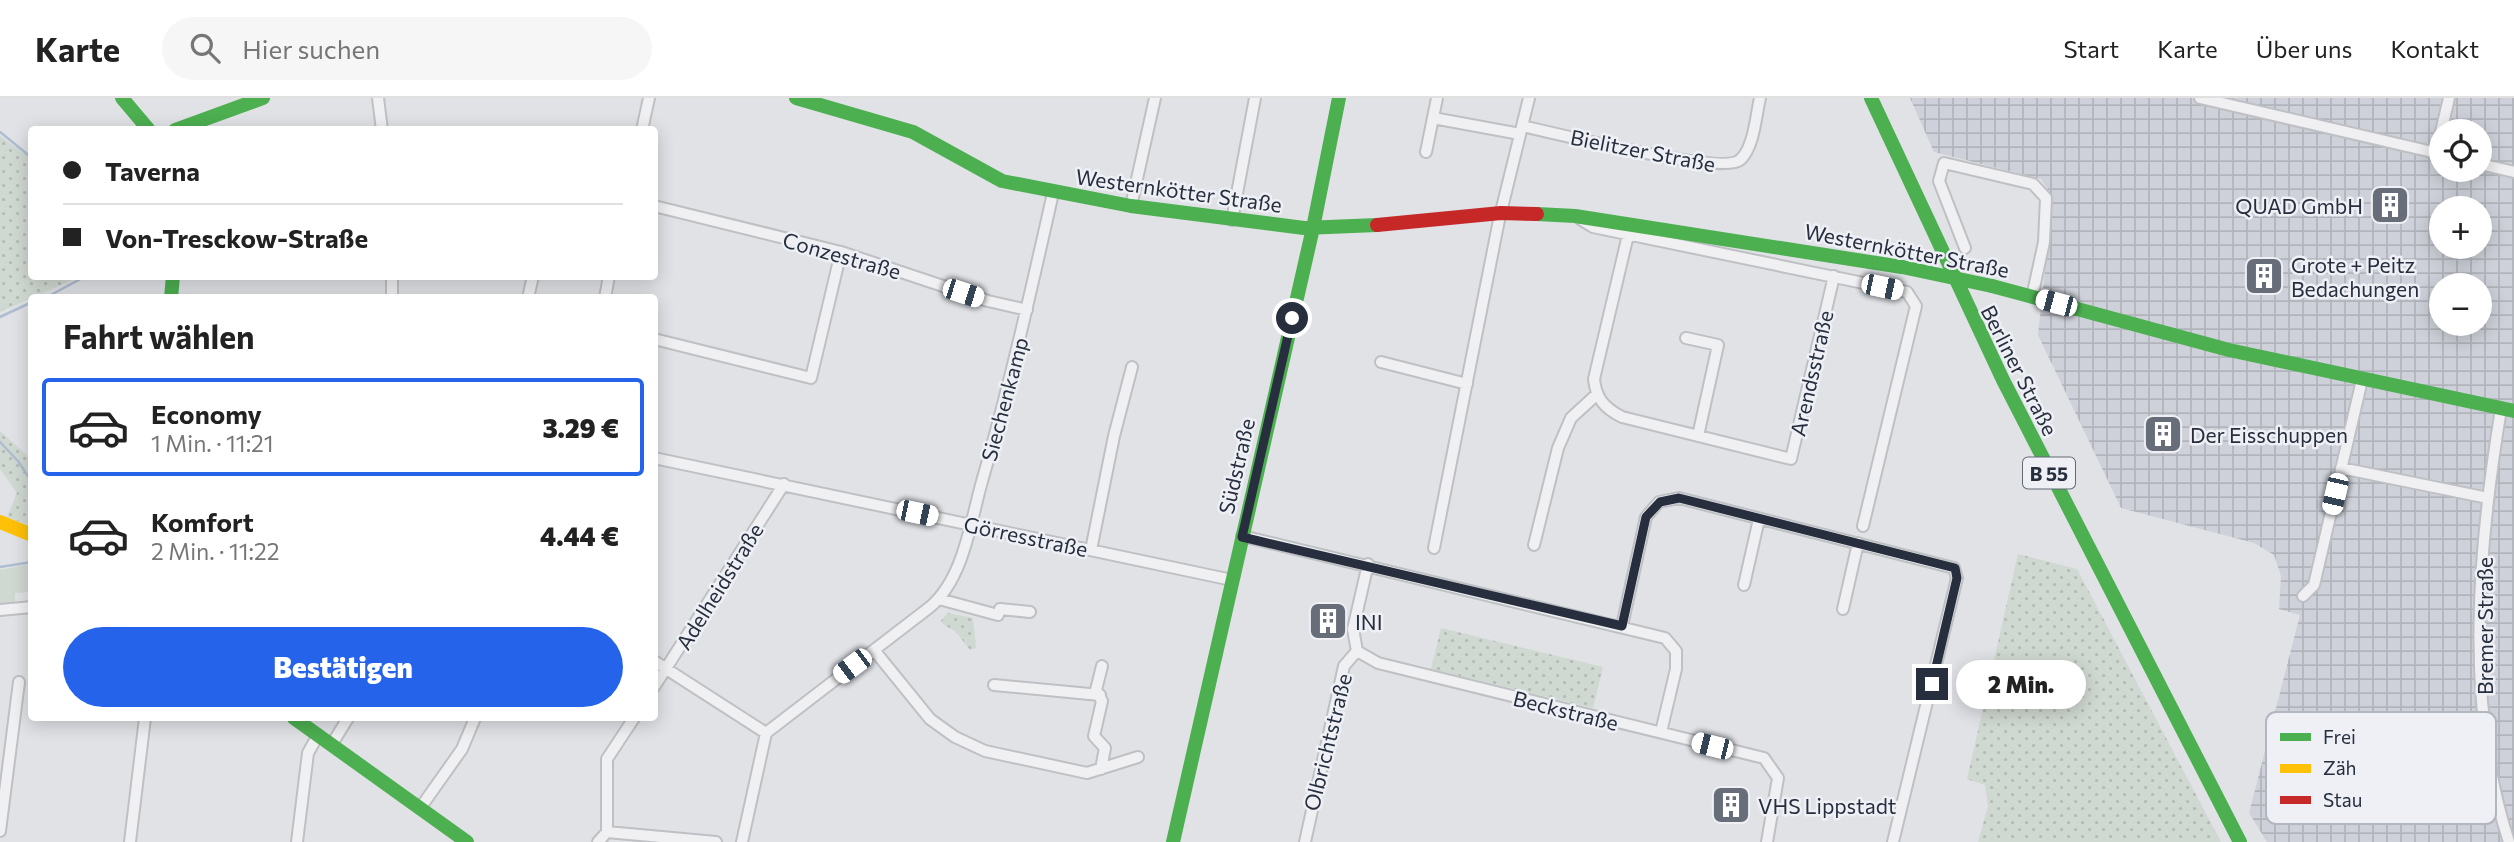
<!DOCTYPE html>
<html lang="de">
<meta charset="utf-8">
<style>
body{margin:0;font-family:Commissioner,sans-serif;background:#f6f6f6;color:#222;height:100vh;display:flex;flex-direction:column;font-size:26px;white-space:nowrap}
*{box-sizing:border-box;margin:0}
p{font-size:23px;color:#767676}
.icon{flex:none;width:38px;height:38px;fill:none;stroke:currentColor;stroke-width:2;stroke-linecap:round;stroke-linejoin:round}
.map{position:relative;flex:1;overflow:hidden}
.sheet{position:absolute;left:28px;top:196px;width:630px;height:427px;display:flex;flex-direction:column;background:#fff;border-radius:7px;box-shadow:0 4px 18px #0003}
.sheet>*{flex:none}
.banner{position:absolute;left:28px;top:28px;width:630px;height:154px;border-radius:7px;box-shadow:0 4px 18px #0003;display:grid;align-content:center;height:154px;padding:0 35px;background:#fff}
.tools{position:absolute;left:2429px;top:21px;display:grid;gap:14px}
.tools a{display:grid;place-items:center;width:63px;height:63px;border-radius:50%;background:#fff;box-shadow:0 4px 18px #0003;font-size:35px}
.end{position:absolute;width:32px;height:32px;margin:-16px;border:9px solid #272f3f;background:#fff;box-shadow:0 0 0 4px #fff}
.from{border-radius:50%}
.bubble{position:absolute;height:49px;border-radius:24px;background:#fff;box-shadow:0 4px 18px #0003;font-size:23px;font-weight:800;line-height:49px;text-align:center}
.car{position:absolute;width:21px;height:42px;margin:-21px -10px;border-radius:9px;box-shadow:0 0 5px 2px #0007;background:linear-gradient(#fff 24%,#345 0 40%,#fff 0 76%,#345 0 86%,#fff 0)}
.banner b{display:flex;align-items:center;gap:24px;height:66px;font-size:26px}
.banner b+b{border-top:2px solid #e0e0e0}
.banner i{width:18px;height:18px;background:#222}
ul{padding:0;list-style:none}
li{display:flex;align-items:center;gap:21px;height:98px;margin:0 14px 10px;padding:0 21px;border:4px solid transparent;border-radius:7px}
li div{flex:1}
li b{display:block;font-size:26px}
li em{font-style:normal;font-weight:800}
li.selected{border-color:#2563eb}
li>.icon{width:63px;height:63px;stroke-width:1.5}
h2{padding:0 35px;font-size:32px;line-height:84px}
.button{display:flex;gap:14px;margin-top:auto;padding:14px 35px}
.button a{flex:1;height:80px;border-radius:42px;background:#2563eb;color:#fff;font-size:28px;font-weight:800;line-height:80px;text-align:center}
header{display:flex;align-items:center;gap:42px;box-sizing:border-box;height:98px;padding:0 35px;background:#fff;border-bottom:2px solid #e0e0e0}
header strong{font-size:33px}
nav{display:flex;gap:38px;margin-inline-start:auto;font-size:24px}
.search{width:490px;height:63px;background:#f6f6f6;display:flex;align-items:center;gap:18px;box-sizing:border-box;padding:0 24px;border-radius:38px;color:#767676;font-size:26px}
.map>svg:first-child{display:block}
</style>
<header>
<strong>Karte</strong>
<div class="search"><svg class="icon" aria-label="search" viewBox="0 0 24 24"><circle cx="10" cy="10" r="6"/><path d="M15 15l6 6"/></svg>Hier suchen</div>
<nav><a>Start</a><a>Karte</a><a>Über uns</a><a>Kontakt</a></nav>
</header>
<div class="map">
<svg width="2514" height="744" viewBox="0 0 2514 744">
<defs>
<pattern id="industrial-grid" width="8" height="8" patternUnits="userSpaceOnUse" patternTransform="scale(1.75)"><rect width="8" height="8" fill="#ced1d9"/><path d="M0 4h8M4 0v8" fill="none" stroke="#b1b4bb"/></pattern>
<pattern id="park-dots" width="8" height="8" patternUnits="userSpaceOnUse" patternTransform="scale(1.75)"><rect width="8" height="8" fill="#d0d9d1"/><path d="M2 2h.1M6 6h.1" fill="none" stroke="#b3bbb4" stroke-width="1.8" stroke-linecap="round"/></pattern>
</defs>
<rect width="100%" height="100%" fill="#e0e2e6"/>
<!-- industrial -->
<path fill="url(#industrial-grid)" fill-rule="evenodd" d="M 1910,0 L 2514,0 L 2514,744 L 2267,744 L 2249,715 L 2300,517 L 2279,511 L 2281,478 L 2274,457 L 2254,445 L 2121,410 L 2038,237 L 2053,99 L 2041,81 L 1934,54 ZM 2441,33 L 2480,33 L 2480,72 L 2441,72 ZM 2441,110 L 2480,110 L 2480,149 L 2441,149 ZM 2441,187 L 2480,187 L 2480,226 L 2441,226 Z"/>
<!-- grass -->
<path fill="#d0d9d1" d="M 31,466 L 31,494 L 15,495 L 15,504 L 0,506 L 0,472 Z"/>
<!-- park -->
<path fill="url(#park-dots)" d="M 0,38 L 31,60 L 32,178 L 79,179 L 0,214 Z
M 0,333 L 31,361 L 31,428 L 7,419 L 17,395 L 0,371 Z
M 2018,456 L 2077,471 L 2221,744 L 1978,744 L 1988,708 L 1985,687 L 1967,681 Z
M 948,515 L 973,520 L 976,550 L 970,552 L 956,534 L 940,524 Z
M 1441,530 L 1603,569 L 1593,610 L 1431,571 Z"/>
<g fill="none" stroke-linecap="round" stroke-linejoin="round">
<!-- stream -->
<path stroke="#aebdd1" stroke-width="2.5" d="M 0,34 L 32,60
M 45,200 L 86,178
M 0,219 L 32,204
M 0,344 L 18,363 L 32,384
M 0,469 L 32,464"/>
<!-- street casing -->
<g stroke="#bec0c4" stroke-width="14">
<path id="street" d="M 378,0 L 382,32
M 2200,0 L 2441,56
M 1433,20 L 1520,36
M 1522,28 C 1553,35 1723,77 1740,62 C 1754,50 1756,17 1760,0
M 642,32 L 649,0
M 1426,54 L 1437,0
M 2436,55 L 2449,0
M 2480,66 L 2514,74
M 654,108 L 841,154 L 988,203 L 1027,212
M 1131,108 L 1155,0
M 1580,121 L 1593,129 L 1907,194 L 1916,208 L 1863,428
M 1232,122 L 1255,0
M 1628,137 L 1594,281 C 1596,300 1604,310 1622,319 L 1791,361 L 1834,178
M 1965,150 L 1939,83 L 1944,65 L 2033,86 L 2046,100 L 2044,144 L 2032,199
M 392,178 L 392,200
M 528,200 L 533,178
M 605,200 L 609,178
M 1686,240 L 1718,247 L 1698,338
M 654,241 L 811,280 L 841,154
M 1381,264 L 1467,286
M 2501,311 C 2478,450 2464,607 2509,744
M 654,360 L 1232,482
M 2341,370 L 2488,400
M 1242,438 L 1665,540 L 1676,553 L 1676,571 L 1661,634
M 1534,447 L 1558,350 L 1571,320 L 1596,297
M 1434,450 L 1499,122 L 1529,0
M 1091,452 L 1114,338 L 1132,269
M 1744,487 L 1759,421
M 2303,498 L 2314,487 L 2362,282
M 939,501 L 998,517 L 1000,511 L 1030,514
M 1843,511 L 1858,445
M 0,512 L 32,509
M 1622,528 L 1646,419 L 1659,404 L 1679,400 L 1954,470 L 1957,480 L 1893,744
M 874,552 L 930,621 L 955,639 L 985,653 L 1087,675 L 1138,659
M 1357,553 L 1378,565 L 1764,660 L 1778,680 L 1767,744
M 654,563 L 766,635
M 994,587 L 1100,597
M 654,589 L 784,386
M 332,646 L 348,620
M 1101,671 L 1105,650 L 1094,638 L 1102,603 L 1096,592 L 1102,568
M 421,709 L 462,651 L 475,620
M 0,733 L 19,584
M 607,734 L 607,661 L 634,620
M 130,744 L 145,620
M 297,744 L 308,655 L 318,637
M 598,744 L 607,734 L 716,744
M 742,744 L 766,635 L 930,509 C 963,481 970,427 981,387 C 1009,290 1031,193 1053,95
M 1305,744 L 1344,568 L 1357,553 L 1353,531 L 1368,466"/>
</g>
<!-- street -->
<use href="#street" stroke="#f0f0f2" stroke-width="10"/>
<!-- fast -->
<path stroke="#4caf50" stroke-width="14" d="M 122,0 L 149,32
M 796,0 L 913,34 L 1002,83 L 1131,108 L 1304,130 L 1377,127
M 1871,0 L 2003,282 L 2240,744
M 175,32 L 263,0
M 1537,116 L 1575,118 L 1902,169
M 1992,188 L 2229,252 L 2514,313
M 171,200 L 173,178
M 294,620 L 467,744
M 1173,744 L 1313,130 L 1339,0"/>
<!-- slow -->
<path stroke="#ffc107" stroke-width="14" d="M 0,424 L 32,437"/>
<!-- jam -->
<path stroke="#c62828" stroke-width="14" d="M 1377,127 L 1501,115 L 1537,116"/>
<!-- fast-bridge -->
<path stroke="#4caf50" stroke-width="14" d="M 1902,169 L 1992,188"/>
</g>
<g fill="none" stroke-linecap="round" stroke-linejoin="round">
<!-- route -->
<path stroke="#272f3f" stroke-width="9" d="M 1292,220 L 1242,439 L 1622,528 L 1646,419 L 1660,404 L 1679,400 L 1955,470 L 1957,480 L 1932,586"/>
</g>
<!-- icons -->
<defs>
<g id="building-square" transform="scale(2.0125)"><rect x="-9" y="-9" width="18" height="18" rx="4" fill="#686e79" stroke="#eef0f5"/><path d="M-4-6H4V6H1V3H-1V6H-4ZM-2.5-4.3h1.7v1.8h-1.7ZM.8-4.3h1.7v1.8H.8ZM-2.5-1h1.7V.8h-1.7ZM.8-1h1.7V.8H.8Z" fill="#fff"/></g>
</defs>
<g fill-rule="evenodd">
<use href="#building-square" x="2390" y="107"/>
<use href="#building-square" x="2264" y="178"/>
<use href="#building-square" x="2163" y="336"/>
<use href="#building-square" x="1328" y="523"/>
<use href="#building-square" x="1731" y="707"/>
</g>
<g text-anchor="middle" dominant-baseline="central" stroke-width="5" stroke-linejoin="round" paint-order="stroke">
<!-- shield labels -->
<rect fill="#eef0f5" stroke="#636976" stroke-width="2" x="2023" y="359.5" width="52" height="31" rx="5"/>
<g font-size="19" font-weight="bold" fill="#272f3f">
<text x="2049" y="375">B 55</text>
</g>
<!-- street labels -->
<g font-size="21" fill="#272f3f" stroke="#eef0f5">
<text transform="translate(1643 52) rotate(11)">Bielitzer Straße</text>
<text transform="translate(1179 92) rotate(8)">Westernkötter Straße</text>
<text transform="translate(1907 152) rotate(11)">Westernkötter Straße</text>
<text transform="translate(842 157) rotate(16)">Conzestraße</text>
<text transform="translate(2020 272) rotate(63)">Berliner Straße</text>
<text transform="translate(1811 275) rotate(-77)">Arendsstraße</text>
<text transform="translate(1004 301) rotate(-75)">Siechenkamp</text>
<text transform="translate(1236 368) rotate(-77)">Südstraße</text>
<text transform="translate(1026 438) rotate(12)">Görresstraße</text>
<text transform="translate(719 488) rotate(-58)">Adelheidstraße</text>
<text transform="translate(2484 528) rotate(-90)">Bremer Straße</text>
<text transform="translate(1566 612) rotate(14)">Beckstraße</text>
<text transform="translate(1327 644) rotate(-76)">Olbrichtstraße</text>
</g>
<!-- poi labels -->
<g font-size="21" fill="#272f3f" stroke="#eef0f5" text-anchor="start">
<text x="2363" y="107" text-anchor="end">QUAD GmbH</text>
<text x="2291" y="166">Grote + Peitz<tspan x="2291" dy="24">Bedachungen</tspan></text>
<text x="2190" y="336">Der Eisschuppen</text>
<text x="1355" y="523">INI</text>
<text x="1758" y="707">VHS Lippstadt</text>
</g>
</g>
<!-- legend -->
<rect x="2266" y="614" width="230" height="112" rx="10" fill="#eef0f5" stroke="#b2b6be" stroke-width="2"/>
<rect x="2280" y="635" width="31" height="8" fill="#4caf50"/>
<rect x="2280" y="666" width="31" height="9" fill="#ffc107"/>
<rect x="2280" y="698" width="31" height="8" fill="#c62828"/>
<g font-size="19" fill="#272f3f">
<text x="2323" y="646">Frei</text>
<text x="2323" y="677">Zäh</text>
<text x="2323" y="709">Stau</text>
</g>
</svg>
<div class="tools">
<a><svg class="icon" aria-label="locate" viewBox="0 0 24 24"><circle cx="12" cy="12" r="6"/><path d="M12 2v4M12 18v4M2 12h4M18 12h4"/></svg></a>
<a>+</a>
<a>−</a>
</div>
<i class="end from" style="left:1292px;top:220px"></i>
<i class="end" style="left:1932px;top:586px"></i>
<div class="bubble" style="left:1956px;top:562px;width:130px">2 Min.</div>
<i class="car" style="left:1882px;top:189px;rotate:102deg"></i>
<i class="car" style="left:963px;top:195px;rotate:108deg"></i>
<i class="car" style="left:2056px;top:205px;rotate:285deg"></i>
<i class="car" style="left:2335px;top:396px;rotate:193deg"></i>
<i class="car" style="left:917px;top:415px;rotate:102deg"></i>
<i class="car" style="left:852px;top:568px;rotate:233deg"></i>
<i class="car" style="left:1712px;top:648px;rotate:284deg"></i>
<div class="banner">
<b><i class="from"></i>Taverna</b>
<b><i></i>Von-Tresckow-Straße</b>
</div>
<section class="sheet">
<h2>Fahrt wählen</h2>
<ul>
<li class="selected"><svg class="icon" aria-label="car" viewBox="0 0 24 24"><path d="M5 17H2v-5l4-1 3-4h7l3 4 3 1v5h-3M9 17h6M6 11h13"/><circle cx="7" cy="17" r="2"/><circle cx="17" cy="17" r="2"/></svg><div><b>Economy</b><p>1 Min. · 11:21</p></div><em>3.29 €</em></li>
<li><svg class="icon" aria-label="car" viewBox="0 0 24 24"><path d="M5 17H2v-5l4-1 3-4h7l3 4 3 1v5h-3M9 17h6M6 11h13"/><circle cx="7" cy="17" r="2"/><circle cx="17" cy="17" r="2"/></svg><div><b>Komfort</b><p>2 Min. · 11:22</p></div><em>4.44 €</em></li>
</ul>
<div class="button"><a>Bestätigen</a></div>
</section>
</div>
